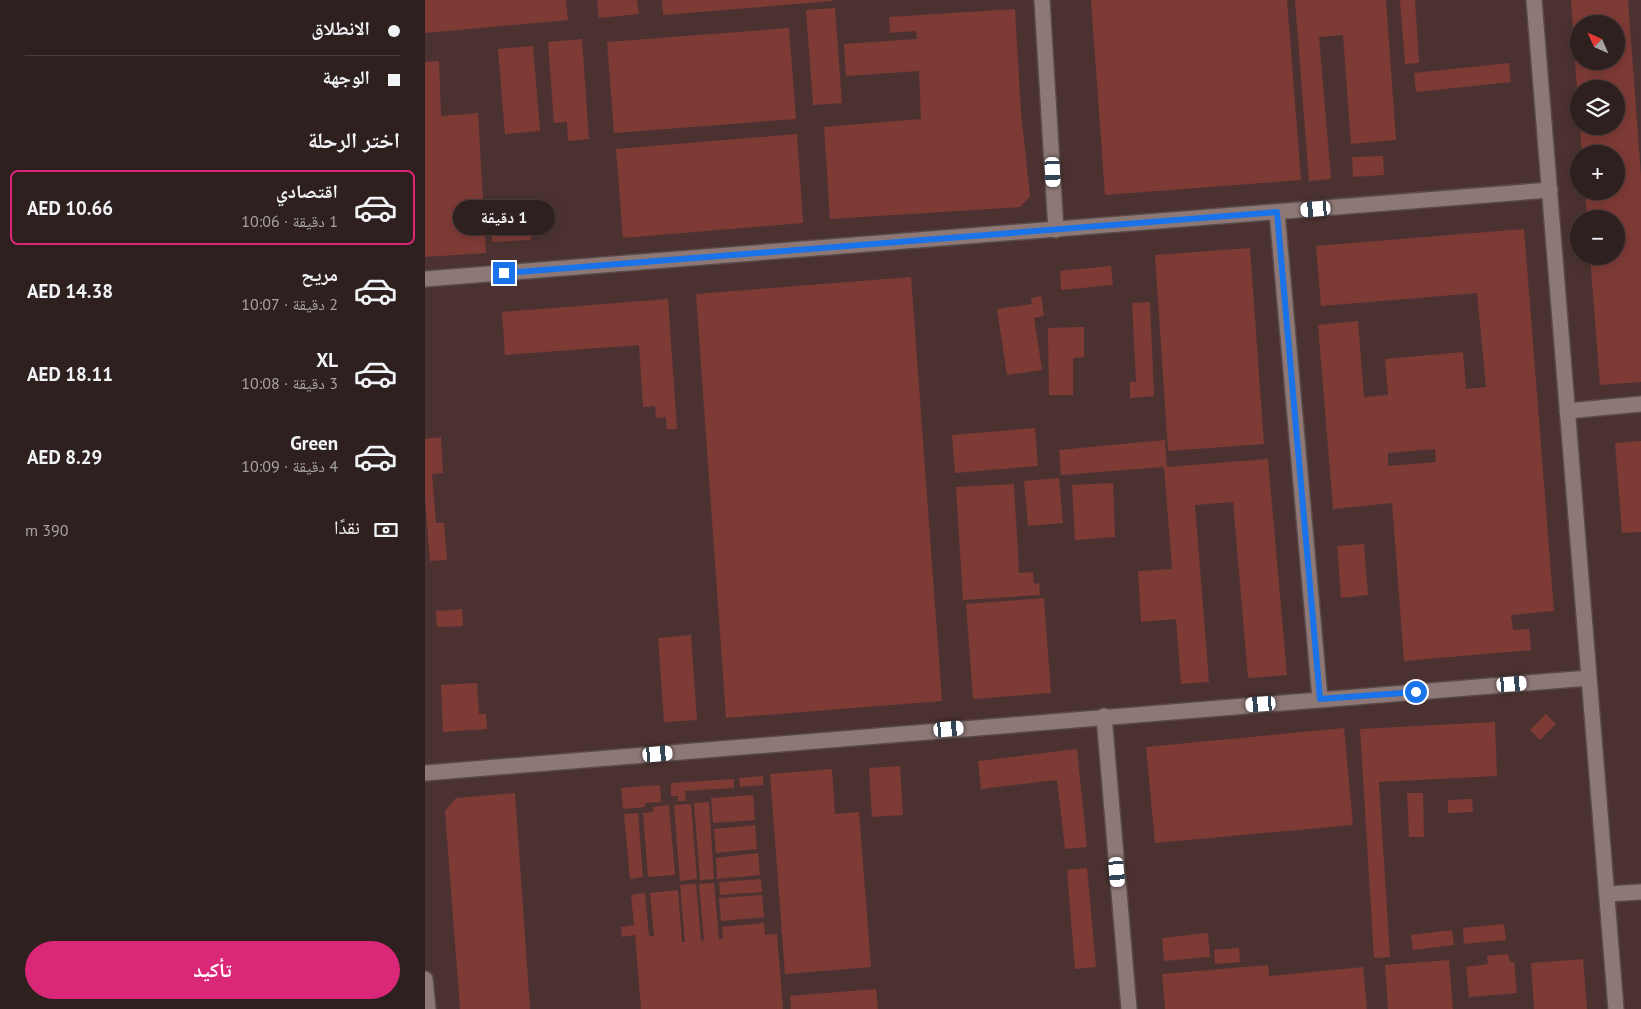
<!DOCTYPE html>
<html lang="ar">
<meta charset="utf-8">
<style>
body{margin:0;font-family:"PT Sans","Noto Naskh Arabic",sans-serif;background:#352828;color:#f1f3f6;direction:rtl;height:100vh;display:flex;flex-direction:column;font-size:19px;white-space:nowrap}
*{box-sizing:border-box;margin:0}
p{font-size:16px;color:#a7a3a4}
.icon{flex:none;width:28px;height:28px;fill:none;stroke:currentColor;stroke-width:2;stroke-linecap:round;stroke-linejoin:round}
.map{position:relative;flex:1;overflow:hidden;direction:ltr}
.panel{display:flex;flex-direction:column;background:#2d201f;width:425px}
.panel>*{flex:none}
.hud{display:grid;align-content:center;height:110px;padding:0 25px;background:#2d201f}
.needle{width:32px;rotate:315deg}
.controls{position:absolute;left:1145px;top:15px;display:grid;gap:10px}
.controls a{display:grid;place-items:center;width:55px;height:55px;border-radius:50%;background:#2d201f;box-shadow:0 2px 12px #0003,0 0 0 1px #483e3d;font-size:25px}
.end{position:absolute;width:22px;height:22px;margin:-11px;border:6px solid #1a73e8;background:#fff;box-shadow:0 0 0 2px #fff}
.from{border-radius:50%}
.bubble{position:absolute;height:35px;border-radius:18px;background:#2d201f;box-shadow:0 2px 12px #0003,0 0 0 1px #483e3d;font-size:16px;font-weight:700;line-height:35px;text-align:center;direction:rtl}
.car{position:absolute;width:15px;height:30px;margin:-15px -8px;border-radius:6px;box-shadow:0 0 4px 1px #0007;background:linear-gradient(#fff 24%,#345 0 40%,#fff 0 76%,#345 0 86%,#fff 0)}
.hud b{display:flex;align-items:center;gap:18px;height:48px;font-size:19px}
.hud b+b{border-top:1px solid #483e3d}
.hud i{width:12px;height:12px;background:#f1f3f6}
ul{padding:0;list-style:none}
li{display:flex;align-items:center;gap:15px;height:75px;margin:0 10px 8px;padding:0 15px;border:2px solid transparent;border-radius:8px}
li div{flex:1}
li b{display:block;font-size:19px}
li em{font-style:normal;font-weight:700}
li.current{border-color:#db2777}
li>.icon{width:45px;height:45px;stroke-width:1.5}
h2{padding:0 25px;font-size:22px;line-height:60px}
.pay{display:flex;align-items:center;gap:12px;height:55px;padding:0 25px;font-size:19px}
.pay p{margin-inline-start:auto}
.primary-button{display:flex;gap:10px;margin-top:auto;padding:10px 25px}
.primary-button a{flex:1;height:58px;border-radius:30px;background:#db2777;color:#fff;font-size:20px;font-weight:700;line-height:58px;text-align:center}
main{display:flex;flex:1;min-height:0}
.map>svg:first-child{display:block}
</style>
<main>
<div class="map">
<svg width="1216" height="1009" viewBox="0 0 1216 1009">
<rect width="100%" height="100%" fill="#3c2b29"/>
<!-- built -->
<path fill="#4b3230" fill-rule="evenodd" d="M 0,0 L 1216,0 L 1216,1009 L 0,1009 ZM 1154,24 L 1191,24 L 1191,61 L 1154,61 ZM 1154,89 L 1191,89 L 1191,126 L 1154,126 ZM 1154,154 L 1191,154 L 1191,191 L 1154,191 ZM 1154,219 L 1191,219 L 1191,256 L 1154,256 Z"/>
<!-- building -->
<path fill="#7e3b36" fill-rule="evenodd" d="M 0,0 L 141,0 L 143,20 L 0,33 Z
M 172,0 L 212,0 L 214,14 L 174,18 Z
M 237,0 L 407,0 L 407,1 L 238,15 Z
M 666,0 L 862,0 L 876,180 L 680,195 Z
M 870,0 L 961,0 L 971,140 L 926,144 L 918,35 L 894,37 L 906,179 L 884,181 Z
M 975,0 L 990,0 L 994,63 L 980,64 Z
M 1146,0 L 1203,0 L 1216,176 L 1216,382 L 1175,385 L 1165,256 L 1191,256 L 1191,219 L 1162,219 L 1160,191 L 1191,191 L 1191,154 L 1157,154 L 1155,126 L 1191,126 L 1191,89 L 1152,89 ZM 1154,24 L 1191,24 L 1191,61 L 1154,61 Z
M 410,8 L 417,103 L 388,105 L 381,10 Z
M 590,9 L 596,113 L 605,196 L 595,207 L 405,219 L 399,127 L 496,119 L 494,71 L 421,76 L 419,44 L 492,39 L 491,31 L 465,33 L 464,17 Z
M 364,28 L 371,119 L 189,133 L 182,42 Z
M 157,39 L 164,139 L 143,141 L 142,122 L 129,123 L 123,42 Z
M 108,46 L 115,131 L 80,134 L 73,49 Z
M 14,61 L 16,116 L 53,113 L 61,253 L 0,257 L 0,62 Z
M 1084,63 L 1086,82 L 991,92 L 989,73 Z
M 372,134 L 378,223 L 198,238 L 191,149 Z
M 958,156 L 959,175 L 928,177 L 927,157 Z
M 105,217 L 106,240 L 67,242 L 66,227 L 84,226 L 84,218 Z
M 1099,229 L 1129,611 L 1086,615 L 1088,630 L 1104,629 L 1106,650 L 979,661 L 967,503 L 908,509 L 893,325 L 933,321 L 939,397 L 963,395 L 960,359 L 1038,352 L 1041,389 L 1061,387 L 1052,293 L 896,306 L 891,246 ZM 1010,449 L 1011,462 L 963,466 L 963,453 Z
M 825,248 L 839,444 L 743,451 L 730,255 Z
M 686,266 L 688,285 L 636,290 L 635,271 Z
M 486,277 L 517,701 L 301,718 L 271,294 Z
M 616,296 L 619,316 L 609,318 L 617,370 L 582,375 L 572,309 L 607,304 L 606,298 Z
M 243,299 L 252,429 L 242,429 L 241,417 L 231,418 L 230,406 L 218,407 L 214,345 L 80,355 L 77,312 Z
M 725,302 L 729,396 L 705,398 L 705,382 L 711,382 L 707,303 Z
M 659,327 L 659,357 L 648,358 L 648,395 L 624,395 L 623,328 Z
M 610,428 L 613,466 L 530,473 L 527,435 Z
M 16,437 L 18,473 L 7,474 L 11,523 L 19,523 L 22,560 L 5,561 L 0,497 L 0,439 Z
M 740,440 L 742,467 L 843,459 L 862,675 L 823,678 L 808,502 L 770,505 L 784,682 L 756,684 L 751,619 L 716,622 L 713,571 L 747,569 L 739,467 L 636,475 L 634,450 Z
M 1216,441 L 1216,532 L 1197,533 L 1190,443 Z
M 634,478 L 638,523 L 603,526 L 599,481 Z
M 688,483 L 690,537 L 650,540 L 647,485 Z
M 589,484 L 594,573 L 608,572 L 609,584 L 614,583 L 615,595 L 538,600 L 531,487 Z
M 939,544 L 943,595 L 916,598 L 912,546 Z
M 619,598 L 626,693 L 548,699 L 541,604 Z
M 37,609 L 38,626 L 12,627 L 11,611 Z
M 266,635 L 272,720 L 239,722 L 233,638 Z
M 52,683 L 54,714 L 61,714 L 62,729 L 18,732 L 16,685 Z
M 1121,714 L 1131,724 L 1115,740 L 1105,730 Z
M 1070,722 L 1072,776 L 954,782 L 965,957 L 949,958 L 935,729 Z
M 919,728 L 928,825 L 730,843 L 721,747 Z
M 652,749 L 662,847 L 640,849 L 632,780 L 556,789 L 553,761 Z
M 475,766 L 478,815 L 447,817 L 444,768 Z
M 407,769 L 410,814 L 434,812 L 446,967 L 360,974 L 345,774 Z
M 338,776 L 338,785 L 315,787 L 314,778 Z
M 309,779 L 309,788 L 260,791 L 261,801 L 253,801 L 253,796 L 246,796 L 246,783 Z
M 235,785 L 236,802 L 220,803 L 220,807 L 198,809 L 196,788 Z
M 90,793 L 105,1009 L 35,1009 L 20,811 L 31,798 Z
M 982,793 L 998,793 L 999,837 L 984,837 Z
M 328,795 L 330,820 L 288,823 L 286,798 Z
M 1047,799 L 1048,812 L 1023,813 L 1023,800 Z
M 284,802 L 289,879 L 275,880 L 269,803 Z
M 266,804 L 272,879 L 255,881 L 249,805 Z
M 244,805 L 250,875 L 223,877 L 218,813 L 228,812 L 228,807 Z
M 213,813 L 218,877 L 205,879 L 199,814 Z
M 330,825 L 332,849 L 291,853 L 289,829 Z
M 333,853 L 335,875 L 292,879 L 291,858 Z
M 662,868 L 671,967 L 650,969 L 642,870 Z
M 336,879 L 337,892 L 295,895 L 294,882 Z
M 289,883 L 294,939 L 298,939 L 297,927 L 339,923 L 340,935 L 352,934 L 358,1009 L 216,1009 L 210,935 L 197,937 L 196,927 L 209,925 L 206,895 L 220,893 L 224,936 L 229,936 L 225,893 L 253,890 L 257,942 L 260,942 L 255,885 L 271,884 L 276,941 L 279,940 L 274,884 Z
M 337,895 L 339,917 L 296,921 L 294,898 Z
M 1079,924 L 1081,940 L 1039,944 L 1038,928 Z
M 1027,930 L 1029,945 L 988,950 L 986,935 Z
M 783,933 L 785,957 L 739,961 L 737,938 Z
M 814,948 L 815,962 L 790,964 L 789,950 Z
M 1083,954 L 1085,962 L 1089,962 L 1092,993 L 1044,997 L 1041,967 L 1063,964 L 1062,956 Z
M 1158,959 L 1162,1009 L 1109,1009 L 1106,963 Z
M 1024,960 L 1028,1009 L 963,1009 L 960,965 Z
M 843,965 L 844,976 L 938,967 L 942,1009 L 740,1009 L 737,974 Z
M 451,989 L 453,1009 L 366,1009 L 365,996 Z"/>
<g fill="none" stroke-linecap="round" stroke-linejoin="round">
<!-- minor casing -->
<g stroke="#594a49" stroke-width="18">
<path id="minor" d="M 617,0 L 631,230
M 1109,0 L 1191,1009
M 852,212 L 895,699
M 0,279 L 1125,190
M 1142,411 L 1216,404
M 679,716 L 704,1009
M 0,773 L 1164,678
M 1182,894 L 1216,892
M 0,979 L 3,1009"/>
</g>
<!-- minor -->
<use href="#minor" stroke="#8e7876" stroke-width="15"/>
</g>
<g fill="none" stroke-linecap="round" stroke-linejoin="round">
<!-- route -->
<path stroke="#1a73e8" stroke-width="6" d="M 79,273 L 852,212 L 895,699 L 991,692"/>
</g>
</svg>
<div class="controls">
<a><svg class="needle" viewBox="-14 -14 28 28"><path d="M0-13l5 13h-10z" fill="#e53935"/><path d="M0 13l5-13h-10z" fill="#a7a3a4"/></svg></a>
<a><svg class="icon" aria-label="layers" viewBox="0 0 24 24"><path d="M12 4l9 5-9 5-9-5zM3 14l9 5 9-5"/></svg></a>
<a>+</a>
<a>−</a>
</div>
<i class="end from" style="left:991px;top:692px"></i>
<i class="end" style="left:79px;top:273px"></i>
<div class="bubble" style="left:28px;top:200px;width:102px">1 دقيقة</div>
<i class="car" style="left:628px;top:172px;rotate:177deg"></i>
<i class="car" style="left:891px;top:209px;rotate:265deg"></i>
<i class="car" style="left:1087px;top:684px;rotate:86deg"></i>
<i class="car" style="left:836px;top:704px;rotate:266deg"></i>
<i class="car" style="left:524px;top:729px;rotate:85deg"></i>
<i class="car" style="left:233px;top:754px;rotate:85deg"></i>
<i class="car" style="left:692px;top:872px;rotate:175deg"></i>
</div>
<section class="panel">
<div class="hud">
<b><i class="from"></i>الانطلاق</b>
<b><i></i>الوجهة</b>
</div>
<h2>اختر الرحلة</h2>
<ul>
<li class="current"><svg class="icon" aria-label="car" viewBox="0 0 24 24"><path d="M5 17H2v-5l4-1 3-4h7l3 4 3 1v5h-3M9 17h6M6 11h13"/><circle cx="7" cy="17" r="2"/><circle cx="17" cy="17" r="2"/></svg><div><b>اقتصادي</b><p>1 دقيقة · 10:06</p></div><em>AED 10.66</em></li>
<li><svg class="icon" aria-label="car" viewBox="0 0 24 24"><path d="M5 17H2v-5l4-1 3-4h7l3 4 3 1v5h-3M9 17h6M6 11h13"/><circle cx="7" cy="17" r="2"/><circle cx="17" cy="17" r="2"/></svg><div><b>مريح</b><p>2 دقيقة · 10:07</p></div><em>AED 14.38</em></li>
<li><svg class="icon" aria-label="car" viewBox="0 0 24 24"><path d="M5 17H2v-5l4-1 3-4h7l3 4 3 1v5h-3M9 17h6M6 11h13"/><circle cx="7" cy="17" r="2"/><circle cx="17" cy="17" r="2"/></svg><div><b>XL</b><p>3 دقيقة · 10:08</p></div><em>AED 18.11</em></li>
<li><svg class="icon" aria-label="car" viewBox="0 0 24 24"><path d="M5 17H2v-5l4-1 3-4h7l3 4 3 1v5h-3M9 17h6M6 11h13"/><circle cx="7" cy="17" r="2"/><circle cx="17" cy="17" r="2"/></svg><div><b>Green</b><p>4 دقيقة · 10:09</p></div><em>AED 8.29</em></li>
</ul>
<div class="pay"><svg class="icon" aria-label="cash" viewBox="0 0 24 24"><path d="M3 7h18v10H3z"/><circle cx="12" cy="12" r="2"/></svg>نقدًا<p>390 m</p></div>
<div class="primary-button"><a>تأكيد</a></div>
</section>
</main>
